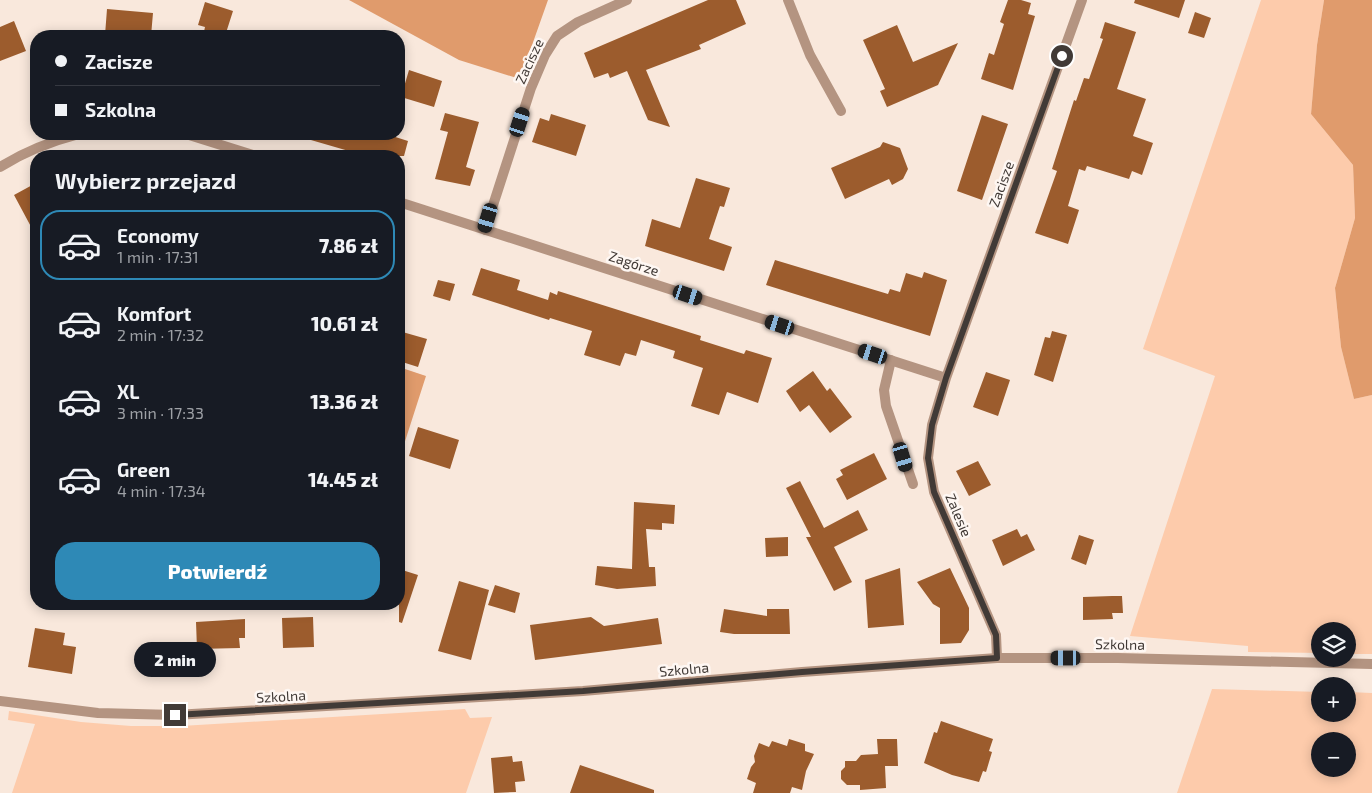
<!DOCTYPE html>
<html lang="pl">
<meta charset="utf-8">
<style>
body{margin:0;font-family:"Exo 2",sans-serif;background:#242831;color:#f1f3f6;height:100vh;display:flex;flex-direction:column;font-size:19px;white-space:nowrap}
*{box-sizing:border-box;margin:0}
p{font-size:16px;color:#9ea1a6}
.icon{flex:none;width:28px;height:28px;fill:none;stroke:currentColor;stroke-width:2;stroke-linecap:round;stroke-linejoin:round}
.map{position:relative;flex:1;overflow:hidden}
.sheet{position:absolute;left:30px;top:150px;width:375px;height:460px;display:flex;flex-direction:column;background:#171b24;border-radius:20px;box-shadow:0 2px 12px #0003}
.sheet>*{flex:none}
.top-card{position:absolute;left:30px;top:30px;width:375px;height:110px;border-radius:20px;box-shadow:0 2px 12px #0003;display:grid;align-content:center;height:110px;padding:0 25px;background:#171b24}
.tools{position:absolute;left:1311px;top:622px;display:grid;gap:10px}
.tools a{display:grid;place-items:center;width:45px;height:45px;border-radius:50%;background:#171b24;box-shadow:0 2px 12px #0003;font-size:25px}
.end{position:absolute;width:22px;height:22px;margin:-11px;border:6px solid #413a36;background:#fff;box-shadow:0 0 0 2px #fff}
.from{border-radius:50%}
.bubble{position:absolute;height:35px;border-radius:18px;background:#171b24;box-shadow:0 2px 12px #0003;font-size:16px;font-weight:800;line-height:35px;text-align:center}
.car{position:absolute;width:15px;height:30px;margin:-15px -8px;border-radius:6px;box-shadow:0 0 4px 1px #0007;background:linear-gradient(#222 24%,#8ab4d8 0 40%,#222 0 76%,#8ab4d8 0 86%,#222 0)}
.top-card b{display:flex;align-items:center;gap:18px;height:48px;font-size:19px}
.top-card b+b{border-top:1px solid #363941}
.top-card i{width:12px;height:12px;background:#f1f3f6}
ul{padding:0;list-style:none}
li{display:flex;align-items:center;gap:15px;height:70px;margin:0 10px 8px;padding:0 15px;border:2px solid transparent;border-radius:20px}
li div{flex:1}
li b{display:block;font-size:19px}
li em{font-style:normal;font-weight:800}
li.current{border-color:#2e89b6}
li>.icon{width:45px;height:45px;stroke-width:1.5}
h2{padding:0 25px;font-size:22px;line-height:60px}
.button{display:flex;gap:10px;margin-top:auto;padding:10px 25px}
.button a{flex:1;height:58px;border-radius:20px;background:#2e89b6;color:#fff;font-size:20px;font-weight:800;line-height:58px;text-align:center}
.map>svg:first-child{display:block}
</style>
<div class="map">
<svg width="1372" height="793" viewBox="0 0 1372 793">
<rect width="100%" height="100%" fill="#f9e8dc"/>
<!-- green -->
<path fill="#fdcbab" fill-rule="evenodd" d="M 1261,0 L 1324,0 L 1317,45 L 1311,114 L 1353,165 L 1355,218 L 1335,288 L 1341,347 L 1354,399 L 1372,395 L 1372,654 L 1348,654 L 1348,631 L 1320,631 L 1320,653 L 1248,652 L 1248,646 L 1130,636 L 1215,376 L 1143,349 Z
M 1212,689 L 1320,692 L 1320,714 L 1348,714 L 1348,692 L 1372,693 L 1372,793 L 1177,793 ZM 1320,741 L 1348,741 L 1348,769 L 1320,769 Z
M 465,709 L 470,718 L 492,717 L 466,793 L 12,793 L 35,724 L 8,720 L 9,711 L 81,722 L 131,726 L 181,726 Z"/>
<!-- forest -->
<path fill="#e09b6c" d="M 349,0 L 548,0 L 520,79 L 459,60 Z
M 1324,0 L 1372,0 L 1372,395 L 1354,399 L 1341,347 L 1335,288 L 1355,218 L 1353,165 L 1311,114 L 1317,45 Z
M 399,367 L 426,376 L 399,460 Z"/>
<!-- building -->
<path fill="#9c5c2d" d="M 708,0 L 736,0 L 746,24 L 699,45 L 701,49 L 646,70 L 670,127 L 648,120 L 627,71 L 610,78 L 608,73 L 594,78 L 584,53 Z
M 1008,0 L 1021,0 L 1031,3 L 1028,14 L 1035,16 L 1013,90 L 981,79 L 989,53 L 994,55 L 1004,24 L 1000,22 Z
M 1135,0 L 1185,0 L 1179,18 L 1134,3 Z
M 205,2 L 233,11 L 225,36 L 203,36 L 205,27 L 198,25 Z
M 107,9 L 153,13 L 151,36 L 105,35 Z
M 1195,12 L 1211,18 L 1204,38 L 1188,33 Z
M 14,21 L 26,51 L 0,61 L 0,27 Z
M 1105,22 L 1136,32 L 1117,89 L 1146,99 L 1133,136 L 1153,143 L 1142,175 L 1132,171 L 1129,179 L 1087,166 L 1085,171 L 1079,169 L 1068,206 L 1079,210 L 1068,244 L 1035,233 L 1057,171 L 1052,169 L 1074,100 L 1076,101 L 1084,78 L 1089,79 L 1103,39 L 1100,38 Z
M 897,25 L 913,62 L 958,43 L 938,85 L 887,107 L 880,91 L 885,89 L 863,40 Z
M 409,70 L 442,81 L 434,107 L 401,97 Z
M 445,113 L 479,122 L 466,167 L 475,170 L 470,186 L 435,179 L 448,132 L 440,130 Z
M 551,114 L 586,125 L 576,156 L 532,142 L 540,118 L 549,121 Z
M 982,115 L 1008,124 L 982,200 L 957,191 Z
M 305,134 L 386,134 L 408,141 L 404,156 L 366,156 L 304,138 Z
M 883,142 L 900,148 L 908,169 L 903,179 L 892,185 L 889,179 L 845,199 L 831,168 L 880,147 Z
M 696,178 L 730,188 L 724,207 L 720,206 L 709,239 L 732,247 L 724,271 L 645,246 L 652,219 L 680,228 Z
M 36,183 L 36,236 L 14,195 Z
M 775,260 L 888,294 L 890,289 L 900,292 L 906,273 L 922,278 L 924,272 L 947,280 L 930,336 L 766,285 Z
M 481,268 L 520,280 L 517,290 L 548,300 L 550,292 L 557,295 L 558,291 L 701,336 L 700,340 L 744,354 L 746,350 L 772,358 L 758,403 L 727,392 L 719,415 L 691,406 L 703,368 L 673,358 L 675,351 L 641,340 L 636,356 L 625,353 L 620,366 L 584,355 L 592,331 L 550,318 L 549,320 L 472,295 Z
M 438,280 L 455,284 L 450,301 L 433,296 Z
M 399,331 L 427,339 L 418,367 L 399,361 Z
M 1052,331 L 1067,335 L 1053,382 L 1034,375 L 1045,337 L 1050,338 Z
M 813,371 L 827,391 L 830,388 L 852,417 L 830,433 L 809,405 L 800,412 L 786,391 Z
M 986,372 L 1010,380 L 998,416 L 973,407 Z
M 418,427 L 459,440 L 450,469 L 409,456 Z
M 874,453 L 887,479 L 847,500 L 836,479 L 843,475 L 840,470 Z
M 978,461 L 991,485 L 969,496 L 956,471 Z
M 800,481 L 824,528 L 858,510 L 868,530 L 834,547 L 852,582 L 834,591 L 806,537 L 811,537 L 786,488 Z
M 634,502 L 675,505 L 674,524 L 662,523 L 662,530 L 646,529 L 649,567 L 655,567 L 656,586 L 617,589 L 595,585 L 597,566 L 632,569 Z
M 1017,529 L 1021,537 L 1027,534 L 1035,550 L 1003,566 L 992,540 Z
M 1079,535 L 1094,540 L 1086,565 L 1071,559 Z
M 788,537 L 788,556 L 766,557 L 765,538 Z
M 900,568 L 904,625 L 868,628 L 865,580 Z
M 950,568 L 969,608 L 969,630 L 961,643 L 940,644 L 940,608 L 933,604 L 917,582 Z
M 399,569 L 418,575 L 402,623 L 399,622 Z
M 459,581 L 489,590 L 471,660 L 438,651 Z
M 495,585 L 520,593 L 515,613 L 488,605 Z
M 1112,596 L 1122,596 L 1123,613 L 1112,613 L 1113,619 L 1083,620 L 1083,597 Z
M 724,609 L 767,616 L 767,609 L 789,609 L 790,634 L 734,634 L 720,632 Z
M 313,617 L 314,647 L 283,648 L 282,618 Z
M 591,617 L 604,626 L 658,618 L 662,644 L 535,660 L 530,625 Z
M 245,619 L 245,638 L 239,638 L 240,648 L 197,649 L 196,622 Z
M 35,628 L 65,633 L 63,645 L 76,647 L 72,674 L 28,667 Z
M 941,721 L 993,739 L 989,751 L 992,752 L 986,772 L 983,771 L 979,782 L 952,775 L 924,763 L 934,732 L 937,733 Z
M 789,739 L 805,744 L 805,751 L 814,754 L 806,771 L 802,790 L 792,787 L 790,793 L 753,793 L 756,783 L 747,779 L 751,767 L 755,762 L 754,756 L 759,743 L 769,747 L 772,741 L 787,746 Z
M 877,739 L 897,739 L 898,766 L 885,766 L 886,788 L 860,790 L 860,785 L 847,785 L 841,779 L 841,771 L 845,767 L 845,761 L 856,761 L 861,755 L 878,754 Z
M 512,756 L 513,762 L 522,761 L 525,781 L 515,782 L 516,792 L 494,793 L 491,758 Z
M 580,765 L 654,790 L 654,793 L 570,793 Z"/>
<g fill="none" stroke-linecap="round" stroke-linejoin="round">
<!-- service -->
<path stroke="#b49481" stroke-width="10" d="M 891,360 L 884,390 L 886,406 L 913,484"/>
<!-- minor -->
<path stroke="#b49481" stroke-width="10" d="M 788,0 L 810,55 L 841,111
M 186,134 L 256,156
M 0,167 C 24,152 52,141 79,134
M 399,202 L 946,378
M 485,230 L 531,88 L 545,55 L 557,36 L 578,22 L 627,0
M 997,658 L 996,635 L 934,492 L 928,458 L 932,425 L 946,378 L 1082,0"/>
<!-- tertiary -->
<path stroke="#b49481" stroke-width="10" d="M 0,701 L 98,713 L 175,715 L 583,691 L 802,672 L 997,658 L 1118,658 L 1372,664"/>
</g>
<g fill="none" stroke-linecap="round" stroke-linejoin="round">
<!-- route -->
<path stroke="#413a36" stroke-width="6" d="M 175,715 L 583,691 L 802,672 L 997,658 L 996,635 L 934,492 L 928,458 L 932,425 L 946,378 L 1062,56"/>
</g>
<g text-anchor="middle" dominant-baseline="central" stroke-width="5" stroke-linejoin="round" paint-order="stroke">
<!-- street labels -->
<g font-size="14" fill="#413a36" stroke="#fef7f3">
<text transform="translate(529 61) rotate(-65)">Zacisze</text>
<text transform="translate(1001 184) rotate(-70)">Zacisze</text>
<text transform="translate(634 263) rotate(18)">Zagórze</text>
<text transform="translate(959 515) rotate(67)">Zalesie</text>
<text transform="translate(1120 644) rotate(1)">Szkolna</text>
<text transform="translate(684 669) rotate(-5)">Szkolna</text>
<text transform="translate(281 696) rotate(-3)">Szkolna</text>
</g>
</g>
</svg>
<div class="tools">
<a><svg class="icon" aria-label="layers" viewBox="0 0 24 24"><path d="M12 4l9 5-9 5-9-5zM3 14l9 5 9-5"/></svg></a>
<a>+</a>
<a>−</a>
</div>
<i class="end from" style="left:1062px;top:56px"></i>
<i class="end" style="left:175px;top:715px"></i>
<div class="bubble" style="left:134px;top:642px;width:82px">2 min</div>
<i class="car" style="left:520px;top:122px;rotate:18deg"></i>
<i class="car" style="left:488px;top:218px;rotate:197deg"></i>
<i class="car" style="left:688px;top:295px;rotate:108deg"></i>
<i class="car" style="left:780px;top:325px;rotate:288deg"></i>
<i class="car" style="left:873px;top:354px;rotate:288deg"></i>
<i class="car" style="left:903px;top:457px;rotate:163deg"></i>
<i class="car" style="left:1066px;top:658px;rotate:270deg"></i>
<div class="top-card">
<b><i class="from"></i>Zacisze</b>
<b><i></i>Szkolna</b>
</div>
<section class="sheet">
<h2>Wybierz przejazd</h2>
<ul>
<li class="current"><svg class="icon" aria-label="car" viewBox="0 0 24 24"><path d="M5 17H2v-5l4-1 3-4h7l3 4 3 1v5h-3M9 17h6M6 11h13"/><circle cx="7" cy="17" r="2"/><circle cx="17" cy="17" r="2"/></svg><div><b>Economy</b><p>1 min · 17:31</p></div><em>7.86 zł</em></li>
<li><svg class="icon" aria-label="car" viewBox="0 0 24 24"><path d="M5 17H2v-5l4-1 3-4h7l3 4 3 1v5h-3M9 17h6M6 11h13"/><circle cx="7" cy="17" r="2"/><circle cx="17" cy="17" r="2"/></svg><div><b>Komfort</b><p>2 min · 17:32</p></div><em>10.61 zł</em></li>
<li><svg class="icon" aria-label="car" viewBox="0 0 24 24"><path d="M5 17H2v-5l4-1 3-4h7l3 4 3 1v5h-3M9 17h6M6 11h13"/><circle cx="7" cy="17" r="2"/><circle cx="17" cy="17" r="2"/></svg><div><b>XL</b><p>3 min · 17:33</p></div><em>13.36 zł</em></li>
<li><svg class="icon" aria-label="car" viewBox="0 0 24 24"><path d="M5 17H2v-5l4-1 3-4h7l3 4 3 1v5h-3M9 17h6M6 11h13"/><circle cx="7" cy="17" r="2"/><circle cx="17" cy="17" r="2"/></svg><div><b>Green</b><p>4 min · 17:34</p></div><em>14.45 zł</em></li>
</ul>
<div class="button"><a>Potwierdź</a></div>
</section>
</div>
